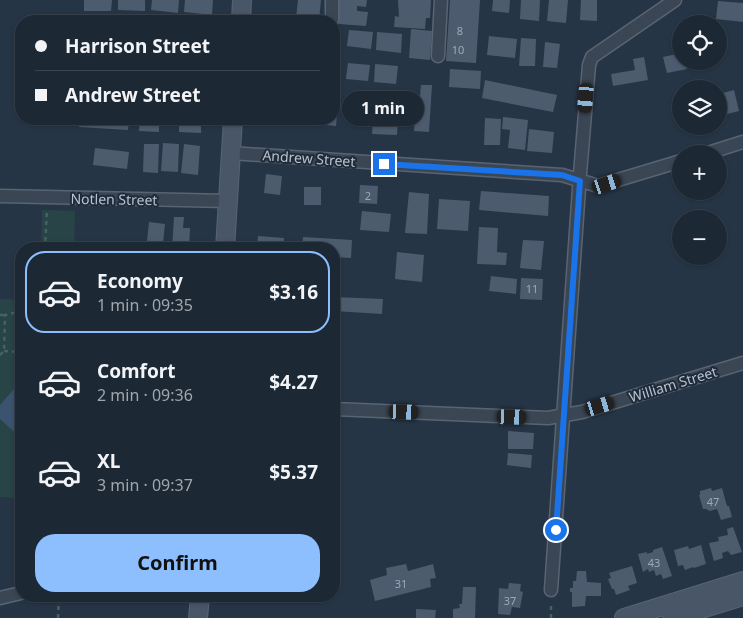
<!DOCTYPE html>
<meta charset="utf-8">
<style>
body{margin:0;font-family:"Noto Sans",sans-serif;background:#25303c;color:#f1f3f6;height:100vh;display:flex;flex-direction:column;font-size:19px;white-space:nowrap}
*{box-sizing:border-box;margin:0}
p{font-size:16px;color:#a0a6ac}
.icon{flex:none;width:28px;height:28px;fill:none;stroke:currentColor;stroke-width:2;stroke-linecap:round;stroke-linejoin:round}
.map{position:relative;flex:1;overflow:hidden}
.drawer{position:absolute;left:15px;top:242px;width:325px;height:360px;display:flex;flex-direction:column;background:#1c2834;border-radius:20px;box-shadow:0 1px 4px #0004,0 0 0 1px #3a444f}
.drawer>*{flex:none}
.hud{position:absolute;left:15px;top:15px;width:325px;height:110px;border-radius:20px;box-shadow:0 1px 4px #0004,0 0 0 1px #3a444f;display:grid;align-content:center;height:110px;padding:0 20px;background:#1c2834}
.buttons{position:absolute;left:672px;top:15px;display:grid;gap:10px}
.buttons a{display:grid;place-items:center;width:55px;height:55px;border-radius:50%;background:#1c2834;box-shadow:0 1px 4px #0004,0 0 0 1px #3a444f;font-size:25px}
.end{position:absolute;width:22px;height:22px;margin:-11px;border:6px solid #1a73e8;background:#fff;box-shadow:0 0 0 2px #fff}
.from{border-radius:50%}
.bubble{position:absolute;height:35px;border-radius:18px;background:#1c2834;box-shadow:0 1px 4px #0004,0 0 0 1px #3a444f;font-size:16px;font-weight:700;line-height:35px;text-align:center}
.car{position:absolute;width:15px;height:30px;margin:-15px -8px;border-radius:6px;box-shadow:0 0 4px 1px #0007;background:linear-gradient(#222 24%,#8ab4d8 0 40%,#222 0 76%,#8ab4d8 0 86%,#222 0)}
.hud b{display:flex;align-items:center;gap:18px;height:48px;font-size:19px}
.hud b+b{border-top:1px solid #3a444f}
.hud i{width:12px;height:12px;background:#f1f3f6}
ul{padding:9px 0 0;list-style:none}
li{display:flex;align-items:center;gap:15px;height:82px;margin:0 10px 8px;padding:0 10px;border:2px solid transparent;border-radius:20px}
li div{flex:1}
li b{display:block;font-size:19px}
li em{font-style:normal;font-weight:700}
li.current{border-color:#8dbefd}
li>.icon{width:45px;height:45px;stroke-width:1.5}
.cta{display:flex;gap:10px;margin-top:auto;padding:10px 20px}
.cta a{flex:1;height:58px;border-radius:20px;background:#8dbefd;color:#111;font-size:20px;font-weight:700;line-height:58px;text-align:center}
.map>svg:first-child{display:block}
</style>
<div class="map">
<svg width="743" height="618" viewBox="0 0 743 618">
<rect width="100%" height="100%" fill="#263545"/>
<!-- green -->
<path fill="#284446" d="M 42,210 L 75,211 L 74,249 L 41,249 Z
M 0,299 L 21,300 L 21,498 L 0,497 Z"/>
<!-- water -->
<path fill="#3b536e" d="M 21,381 L 21,438 L 0,419 L 0,405 Z"/>
<!-- building -->
<path fill="#4c5c6e" d="M 84,0 L 112,0 L 111,11 L 84,11 Z
M 118,0 L 145,0 L 145,11 L 118,10 Z
M 152,0 L 179,0 L 178,13 L 151,10 Z
M 185,0 L 213,0 L 212,15 L 184,12 Z
M 298,0 L 321,0 L 319,20 L 296,18 Z
M 339,0 L 367,0 L 366,7 L 357,6 L 357,11 L 368,12 L 366,26 L 339,24 Z
M 398,0 L 431,0 L 430,18 L 426,18 L 425,29 L 394,27 L 395,16 L 399,17 Z
M 450,0 L 480,0 L 476,63 L 446,61 Z
M 493,0 L 510,0 L 509,13 L 492,11 Z
M 521,0 L 540,0 L 539,21 L 520,19 Z
M 549,0 L 568,0 L 566,23 L 547,21 Z
M 581,0 L 597,0 L 597,21 L 580,20 Z
M 718,1 L 743,3 L 743,22 L 716,19 Z
M 334,29 L 338,30 L 338,46 L 334,46 Z
M 411,29 L 432,31 L 430,60 L 409,58 Z
M 349,30 L 373,32 L 371,49 L 347,46 Z
M 377,32 L 402,34 L 401,53 L 376,50 Z
M 489,36 L 517,39 L 515,58 L 487,55 Z
M 521,38 L 536,39 L 535,66 L 519,66 Z
M 545,42 L 560,44 L 557,68 L 543,67 Z
M 681,53 L 681,61 L 686,61 L 687,69 L 667,73 L 663,57 Z
M 644,57 L 648,80 L 613,86 L 611,74 L 635,70 L 633,59 Z
M 348,63 L 370,65 L 368,81 L 346,79 Z
M 375,64 L 398,66 L 396,84 L 374,82 Z
M 450,69 L 481,71 L 480,89 L 449,87 Z
M 485,80 L 557,95 L 553,112 L 482,98 Z
M 421,85 L 432,85 L 429,132 L 414,131 L 416,96 L 420,96 Z
M 734,90 L 739,111 L 719,116 L 719,94 Z
M 373,92 L 400,94 L 397,135 L 372,134 L 373,119 L 383,120 L 384,108 L 371,107 Z
M 355,94 L 369,95 L 367,115 L 353,113 Z
M 334,103 L 338,103 L 336,126 L 314,124 L 314,119 L 334,119 Z
M 503,117 L 528,120 L 525,150 L 508,148 L 510,130 L 502,129 Z
M 485,118 L 501,119 L 500,145 L 484,145 Z
M 80,119 L 129,119 L 128,130 L 79,127 Z
M 140,119 L 169,119 L 168,123 L 159,122 L 159,132 L 139,131 Z
M 179,119 L 201,119 L 201,133 L 179,132 Z
M 270,119 L 292,119 L 291,125 L 270,123 Z
M 529,129 L 554,132 L 552,153 L 527,151 Z
M 163,143 L 179,144 L 178,172 L 161,171 Z
M 144,144 L 159,144 L 158,173 L 143,172 Z
M 184,144 L 200,146 L 198,175 L 181,173 Z
M 95,148 L 129,152 L 127,169 L 93,165 Z
M 266,174 L 282,176 L 280,195 L 264,193 Z
M 360,185 L 378,186 L 377,204 L 359,203 Z
M 304,187 L 321,187 L 321,205 L 304,205 Z
M 481,191 L 549,196 L 548,216 L 479,210 Z
M 409,192 L 429,194 L 427,234 L 405,233 Z
M 439,199 L 470,201 L 468,231 L 437,229 Z
M 362,211 L 391,214 L 389,232 L 360,230 Z
M 174,217 L 184,217 L 183,228 L 190,228 L 189,249 L 172,249 Z
M 149,222 L 165,224 L 163,243 L 147,241 Z
M 479,227 L 498,228 L 497,252 L 507,253 L 506,265 L 477,264 Z
M 258,236 L 284,238 L 283,249 L 257,249 Z
M 303,237 L 352,240 L 351,258 L 334,257 L 334,249 L 302,249 Z
M 523,240 L 544,241 L 541,270 L 520,268 Z
M 98,242 L 125,243 L 125,249 L 98,249 Z
M 397,252 L 424,255 L 422,282 L 395,279 Z
M 491,276 L 517,279 L 516,294 L 489,291 Z
M 521,278 L 543,279 L 542,300 L 520,299 Z
M 334,297 L 383,299 L 382,314 L 334,311 Z
M 508,431 L 534,433 L 533,449 L 508,449 Z
M 508,453 L 532,455 L 531,468 L 507,465 Z
M 711,488 L 712,491 L 722,488 L 727,506 L 729,506 L 732,517 L 721,520 L 717,509 L 710,511 L 706,509 L 703,509 L 699,495 L 700,495 L 700,491 Z
M 733,527 L 742,552 L 731,555 L 728,551 L 722,553 L 723,558 L 714,561 L 709,543 L 719,541 L 718,537 L 728,535 L 727,529 Z
M 701,545 L 706,564 L 694,568 L 693,567 L 685,570 L 683,565 L 678,566 L 674,550 L 688,546 L 689,549 Z
M 662,547 L 672,576 L 663,579 L 661,574 L 656,576 L 654,570 L 649,572 L 648,569 L 643,572 L 638,554 L 647,552 L 647,554 L 653,552 L 653,550 Z
M 406,564 L 408,571 L 433,564 L 436,578 L 430,579 L 431,587 L 375,601 L 370,580 L 387,575 L 386,568 Z
M 632,566 L 637,583 L 628,586 L 630,590 L 616,595 L 614,589 L 612,589 L 608,579 L 611,578 L 609,573 Z
M 577,571 L 586,571 L 587,582 L 601,583 L 601,596 L 586,596 L 585,606 L 572,607 L 572,592 L 570,592 L 570,588 L 573,588 L 573,581 L 576,581 Z
M 509,583 L 521,584 L 520,591 L 523,592 L 520,608 L 512,607 L 510,615 L 498,614 L 499,588 L 508,589 Z
M 463,587 L 476,587 L 475,618 L 453,618 L 453,609 L 460,608 L 459,604 L 462,604 Z
M 416,609 L 436,610 L 435,618 L 416,618 Z"/>
<g fill="none" stroke-linecap="round" stroke-linejoin="round">
<!-- street casing -->
<g stroke="#596472" stroke-width="15">
<path id="street" d="M 332,0 L 332,20
M 438,56 L 441,0
M 231,153 L 562,175 L 598,186 L 681,161
M 705,154 L 743,142
M 0,196 L 228,201
M 334,409 L 548,418 L 582,412 L 743,363
M 551,590 L 580,174 L 589,65 L 592,57 L 675,0
M 0,598 L 21,593"/>
</g>
<!-- secondary casing -->
<g stroke="#596472" stroke-width="20">
<path id="secondary" d="M 241,21 L 242,0
M 225,249 L 233,119
M 198,618 L 200,596
M 624,618 L 743,581
M 672,618 L 743,596"/>
</g>
<!-- path -->
<path stroke="#466162" stroke-width="2.5" stroke-dasharray="4 4" stroke-linecap="butt" d="M 45,249 L 47,209
M 0,315 L 5,315
M 4,351 L 21,352
M 0,355 L 4,351 L 5,315 L 17,312 L 21,312
M 58,618 L 59,596
M 551,618 L 551,602"/>
<!-- street -->
<use href="#street" stroke="#3b4654" stroke-width="12"/>
<!-- secondary -->
<use href="#secondary" stroke="#485667" stroke-width="18"/>
</g>
<g fill="none" stroke-linecap="round" stroke-linejoin="round">
<!-- route -->
<path stroke="#1a73e8" stroke-width="6" d="M 384,164 L 562,175 L 580,181 L 556,530"/>
</g>
<g text-anchor="middle" dominant-baseline="central" stroke-width="4" stroke-linejoin="round" paint-order="stroke">
<!-- number labels -->
<g font-size="11" fill="#9da8b6">
<text x="460" y="30">8</text>
<text x="458" y="49">10</text>
<text x="368" y="195">2</text>
<text x="532" y="288">11</text>
<text x="713" y="501">47</text>
<text x="654" y="562">43</text>
<text x="401" y="583">31</text>
<text x="510" y="600">37</text>
</g>
<!-- street labels -->
<g font-size="14" fill="#b8c2ce" stroke="#1f2b3a">
<text transform="translate(309 158) rotate(4)">Andrew Street</text>
<text transform="translate(114 199) rotate(1)">Notlen Street</text>
<text transform="translate(673 384) rotate(-17)">William Street</text>
</g>
</g>
</svg>
<div class="buttons">
<a><svg class="icon" aria-label="locate" viewBox="0 0 24 24"><circle cx="12" cy="12" r="6"/><path d="M12 2v4M12 18v4M2 12h4M18 12h4"/></svg></a>
<a><svg class="icon" aria-label="layers" viewBox="0 0 24 24"><path d="M12 4l9 5-9 5-9-5zM3 14l9 5 9-5"/></svg></a>
<a>+</a>
<a>−</a>
</div>
<i class="end from" style="left:556px;top:530px"></i>
<i class="end" style="left:384px;top:164px"></i>
<div class="bubble" style="left:342px;top:91px;width:82px">1 min</div>
<i class="car" style="left:586px;top:98px;rotate:185deg"></i>
<i class="car" style="left:607px;top:184px;rotate:72deg"></i>
<i class="car" style="left:600px;top:406px;rotate:73deg"></i>
<i class="car" style="left:404px;top:412px;rotate:92deg"></i>
<i class="car" style="left:512px;top:417px;rotate:92deg"></i>
<div class="hud">
<b><i class="from"></i>Harrison Street</b>
<b><i></i>Andrew Street</b>
</div>
<section class="drawer">
<ul>
<li class="current"><svg class="icon" aria-label="car" viewBox="0 0 24 24"><path d="M5 17H2v-5l4-1 3-4h7l3 4 3 1v5h-3M9 17h6M6 11h13"/><circle cx="7" cy="17" r="2"/><circle cx="17" cy="17" r="2"/></svg><div><b>Economy</b><p>1 min · 09:35</p></div><em>$3.16</em></li>
<li><svg class="icon" aria-label="car" viewBox="0 0 24 24"><path d="M5 17H2v-5l4-1 3-4h7l3 4 3 1v5h-3M9 17h6M6 11h13"/><circle cx="7" cy="17" r="2"/><circle cx="17" cy="17" r="2"/></svg><div><b>Comfort</b><p>2 min · 09:36</p></div><em>$4.27</em></li>
<li><svg class="icon" aria-label="car" viewBox="0 0 24 24"><path d="M5 17H2v-5l4-1 3-4h7l3 4 3 1v5h-3M9 17h6M6 11h13"/><circle cx="7" cy="17" r="2"/><circle cx="17" cy="17" r="2"/></svg><div><b>XL</b><p>3 min · 09:37</p></div><em>$5.37</em></li>
</ul>
<div class="cta"><a>Confirm</a></div>
</section>
</div>
